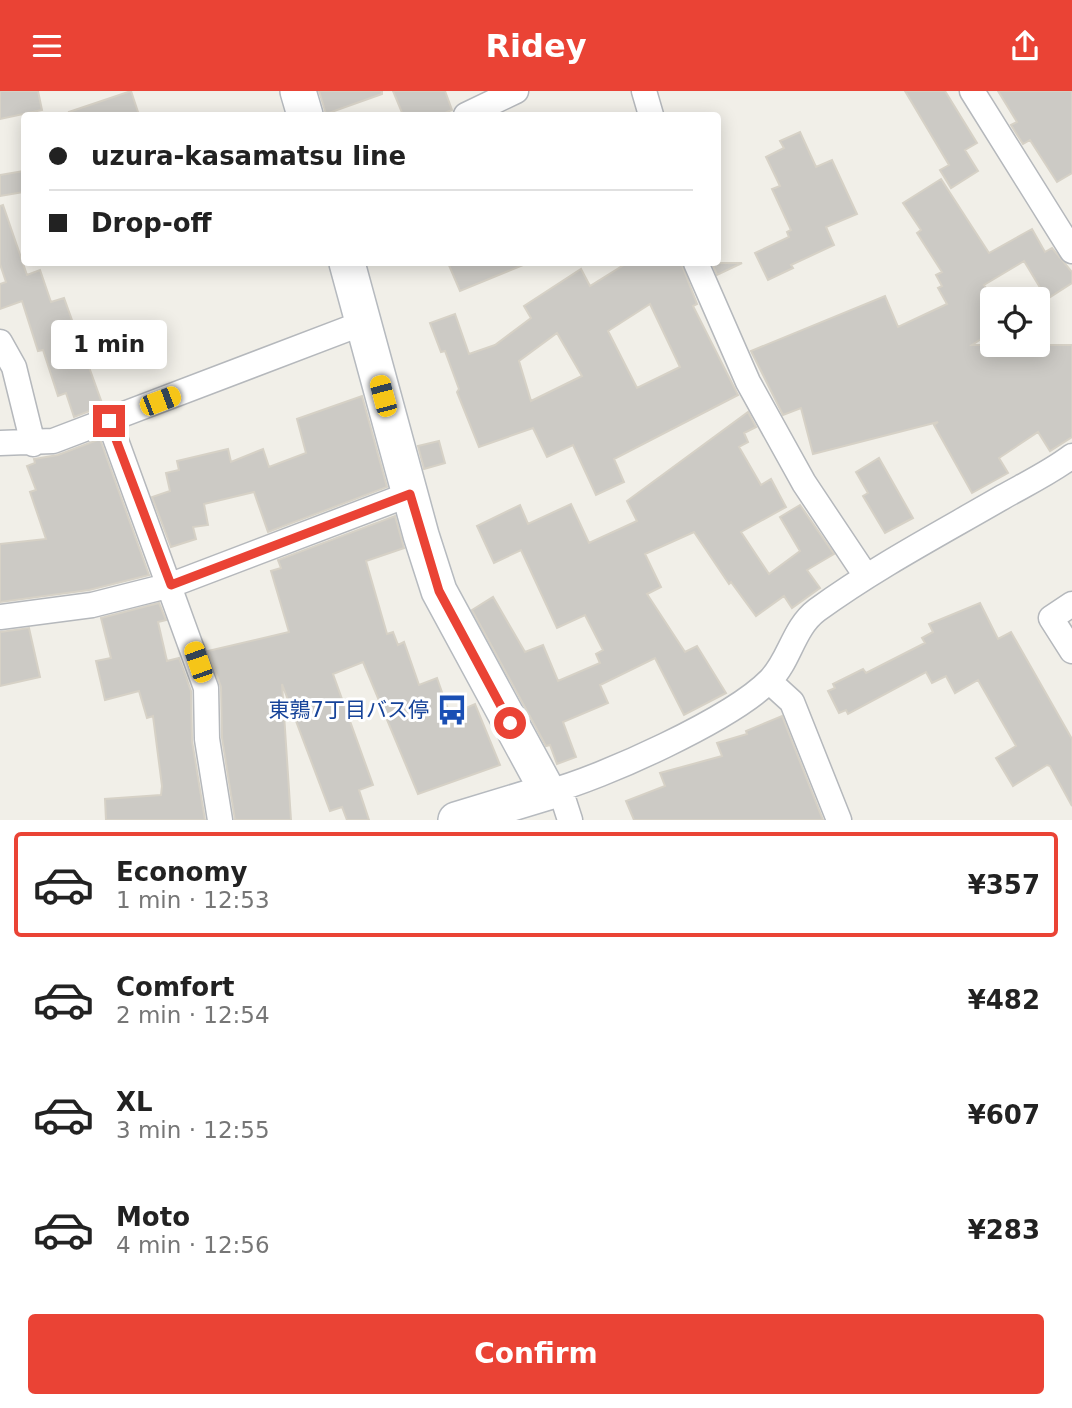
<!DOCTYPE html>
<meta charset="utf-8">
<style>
body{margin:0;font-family:"DejaVu Sans","Noto Sans JP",sans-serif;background:#f6f6f6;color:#222;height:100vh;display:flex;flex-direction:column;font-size:26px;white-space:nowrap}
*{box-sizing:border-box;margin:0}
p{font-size:23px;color:#767676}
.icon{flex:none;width:38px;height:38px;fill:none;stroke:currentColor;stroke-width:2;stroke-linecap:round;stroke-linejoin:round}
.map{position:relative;height:729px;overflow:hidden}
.details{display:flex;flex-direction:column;background:#fff;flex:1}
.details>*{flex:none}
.top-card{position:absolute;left:21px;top:21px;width:700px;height:154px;border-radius:7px;box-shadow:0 4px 18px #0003;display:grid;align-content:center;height:154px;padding:0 28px;background:#fff}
.buttons{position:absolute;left:980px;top:196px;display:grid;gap:14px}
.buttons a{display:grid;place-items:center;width:70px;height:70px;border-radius:7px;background:#fff;box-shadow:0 4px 18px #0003;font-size:35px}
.end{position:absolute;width:32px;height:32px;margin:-16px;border:9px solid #ea4335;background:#fff;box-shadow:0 0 0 4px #fff}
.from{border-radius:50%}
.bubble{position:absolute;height:49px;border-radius:7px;background:#fff;box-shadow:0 4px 18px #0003;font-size:23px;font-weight:600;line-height:49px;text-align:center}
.car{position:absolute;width:21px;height:42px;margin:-21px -10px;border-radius:9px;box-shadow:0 0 5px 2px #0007;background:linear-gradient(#f5c518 24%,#345 0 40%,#f5c518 0 76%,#345 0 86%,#f5c518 0)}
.top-card b{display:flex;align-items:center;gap:24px;height:66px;font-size:26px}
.top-card b+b{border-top:2px solid #e0e0e0}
.top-card i{width:18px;height:18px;background:#222}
ul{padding:12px 0 0;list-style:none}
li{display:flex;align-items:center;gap:21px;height:105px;margin:0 14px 10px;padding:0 14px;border:4px solid transparent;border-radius:7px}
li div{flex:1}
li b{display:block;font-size:26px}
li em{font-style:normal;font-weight:600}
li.active{border-color:#ea4335}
li>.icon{width:63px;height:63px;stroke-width:1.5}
.button{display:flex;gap:14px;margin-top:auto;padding:14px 28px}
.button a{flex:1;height:80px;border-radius:7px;background:#ea4335;color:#fff;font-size:28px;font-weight:600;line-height:80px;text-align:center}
header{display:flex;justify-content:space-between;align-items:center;height:91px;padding:0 28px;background:#ea4335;color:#fff;font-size:32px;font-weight:600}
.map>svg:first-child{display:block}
</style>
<header><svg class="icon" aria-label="menu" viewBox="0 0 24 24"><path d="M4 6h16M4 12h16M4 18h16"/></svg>Ridey<svg class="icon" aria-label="share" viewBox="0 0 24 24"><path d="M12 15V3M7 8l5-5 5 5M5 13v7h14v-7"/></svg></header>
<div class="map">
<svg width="1072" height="729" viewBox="0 0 1072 729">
<rect width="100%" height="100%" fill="#f1efe8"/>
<!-- building -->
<path fill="#cccac5" stroke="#d6d1c6" stroke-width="2" fill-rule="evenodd" d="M 0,0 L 38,0 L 42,19 L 0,28 Z
M 131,0 L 139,24 L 70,24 L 69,21 Z
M 319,0 L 382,0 L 382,3 L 326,23 Z
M 393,0 L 445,0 L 452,19 L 440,24 L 403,24 Z
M 905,0 L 945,0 L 977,52 L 965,59 L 978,80 L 951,97 L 940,79 L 949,74 Z
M 998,0 L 1072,0 L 1072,82 L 1057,91 L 1030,49 L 1023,53 L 1011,34 L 1017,31 Z
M 800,41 L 816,76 L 832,69 L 857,123 L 826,136 L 834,154 L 791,174 L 793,177 L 768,189 L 755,162 L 789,146 L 787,141 L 791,139 L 772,98 L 780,95 L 766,66 L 784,57 L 780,50 Z
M 24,80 L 24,101 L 0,105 L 0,84 Z
M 941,88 L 989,162 L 1032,138 L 1045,161 L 1052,157 L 1072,181 L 1072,192 L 1047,208 L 1024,170 L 984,194 L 992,206 L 992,241 L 972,254 L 1072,254 L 1072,346 L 1050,360 L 1038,341 L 999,367 L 1008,382 L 972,402 L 934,334 L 938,331 L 813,363 L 801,317 L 783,324 L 751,260 L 885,205 L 898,236 L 947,213 L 938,197 L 942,195 L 936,184 L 942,181 L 917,142 L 921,139 L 903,112 Z
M 3,114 L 27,184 L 40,179 L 51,211 L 64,207 L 103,315 L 74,326 L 66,302 L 58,305 L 43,259 L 38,260 L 22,210 L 0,218 L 0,193 L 6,191 L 0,173 L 0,115 Z
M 448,172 L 528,172 L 460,200 Z
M 627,172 L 681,172 L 697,213 L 693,215 L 738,304 L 614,368 L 624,391 L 596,404 L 573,354 L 547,366 L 533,337 L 479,356 L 457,301 L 459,298 L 445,260 L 441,261 L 430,232 L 455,223 L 469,263 L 495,254 L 531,227 L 524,215 L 581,178 L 590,195 ZM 650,213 L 680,276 L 637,297 L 608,240 ZM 557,242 L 582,285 L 531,310 L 519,270 Z
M 712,172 L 742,172 L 717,184 Z
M 362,305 L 387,396 L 268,441 L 254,401 L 204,413 L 208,434 L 193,436 L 196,448 L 171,456 L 152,406 L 170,400 L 166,382 L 179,379 L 177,370 L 228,358 L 231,371 L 263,358 L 269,376 L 306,362 L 297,328 Z
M 748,321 L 756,336 L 744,342 L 748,351 L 739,356 L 761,394 L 771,388 L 786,416 L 741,441 L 769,483 L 800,460 L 780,426 L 800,414 L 834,463 L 807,479 L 820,497 L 792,517 L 784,505 L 756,525 L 731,491 L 729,493 L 694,441 L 645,463 L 661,496 L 647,503 L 685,561 L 697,555 L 726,602 L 684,624 L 655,567 L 600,594 L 608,612 L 563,631 L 576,666 L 557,673 L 550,654 L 546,655 L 472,519 L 493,506 L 525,561 L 543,554 L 558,590 L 600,572 L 596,563 L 603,559 L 585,524 L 557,537 L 521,459 L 494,472 L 477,435 L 520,414 L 528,433 L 571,413 L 589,452 L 637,430 L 627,410 Z
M 100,348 L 149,484 L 89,499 L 0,511 L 0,453 L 46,448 L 30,401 L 36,399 L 27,375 L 35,372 L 34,368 L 58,364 Z
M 439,350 L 445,372 L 424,378 L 418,355 Z
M 879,367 L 913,427 L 885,442 L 863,405 L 868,402 L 856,381 Z
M 395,425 L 404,457 L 366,470 L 387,543 L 393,541 L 398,554 L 404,551 L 419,594 L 437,587 L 450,624 L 475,613 L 500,674 L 418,703 L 363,571 L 333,583 L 373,694 L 359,699 L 369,729 L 347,729 L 342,716 L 330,720 L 282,593 L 291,729 L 235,729 L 222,647 L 221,596 L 208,560 L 289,541 L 271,480 L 281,477 L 278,469 Z
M 159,512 L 166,529 L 158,531 L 167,570 L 179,567 L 191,600 L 192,650 L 205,729 L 106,729 L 105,708 L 161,704 L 162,695 L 153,625 L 147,627 L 139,600 L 105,609 L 96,570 L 111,567 L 101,527 Z
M 980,512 L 998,548 L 1011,541 L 1072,648 L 1072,715 L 1050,675 L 1047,674 L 1013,695 L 996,667 L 1016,655 L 978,589 L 955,602 L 946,585 L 932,592 L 926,581 L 848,623 L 846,619 L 839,622 L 828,600 L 835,597 L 833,593 L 863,578 L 866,582 L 925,552 L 922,547 L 933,541 L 929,533 Z
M 29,537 L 40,586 L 0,595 L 0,541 Z
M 782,625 L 823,729 L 634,729 L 626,710 L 665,695 L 660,682 L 722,665 L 717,652 L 747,643 L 746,640 Z"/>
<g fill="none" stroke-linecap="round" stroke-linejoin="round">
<!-- street casing -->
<g stroke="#b5b8bc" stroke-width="27">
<path id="street" d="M 644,0 L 651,24
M 972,0 L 1072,160
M 466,24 L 516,0
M 696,172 L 748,291 L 804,392 L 866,485
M 0,251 L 14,276 L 33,353
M 109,330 L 206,597 L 207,648 L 220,729
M 0,352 L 53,350 L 363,232
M 1072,513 L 1051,527 L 1072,560
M 0,526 L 92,514 L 171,494 L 410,403
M 769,590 L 792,611 L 839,729
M 560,698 L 570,729
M 548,701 C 602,687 732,628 770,589 C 790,569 793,537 817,519 C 876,476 941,442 1003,406 C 1026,393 1051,381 1072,365"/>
</g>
<!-- secondary casing -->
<g stroke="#b6babf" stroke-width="38">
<path id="secondary" d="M 298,0 L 305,24
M 347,172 L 421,444 L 439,500 L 548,701 L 456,729"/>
</g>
<!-- street -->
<use href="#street" stroke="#fff" stroke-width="24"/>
<!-- secondary -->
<use href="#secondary" stroke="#fff" stroke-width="35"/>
</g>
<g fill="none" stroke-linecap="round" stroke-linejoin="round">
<!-- route -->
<path stroke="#ea4335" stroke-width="9" d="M 109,330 L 171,494 L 410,403 L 439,500 L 510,632"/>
</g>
<!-- icons -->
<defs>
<g id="bus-bare" transform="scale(2.415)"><path d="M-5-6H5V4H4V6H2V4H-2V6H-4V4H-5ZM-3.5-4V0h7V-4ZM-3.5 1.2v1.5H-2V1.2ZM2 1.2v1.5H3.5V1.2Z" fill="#1a4fb4" stroke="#fff" stroke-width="2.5" paint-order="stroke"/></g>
</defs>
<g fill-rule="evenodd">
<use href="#bus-bare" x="452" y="619"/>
</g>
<g text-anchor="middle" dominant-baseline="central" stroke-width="6" stroke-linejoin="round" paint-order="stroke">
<!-- transit labels -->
<g font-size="21" fill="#164399" stroke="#fff" text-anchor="end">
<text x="429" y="619">東鶉7丁目バス停</text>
</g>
</g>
</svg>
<div class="buttons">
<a><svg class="icon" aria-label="locate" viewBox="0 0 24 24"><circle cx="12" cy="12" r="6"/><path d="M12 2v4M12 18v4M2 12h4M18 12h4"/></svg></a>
</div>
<i class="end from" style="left:510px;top:632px"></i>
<i class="end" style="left:109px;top:330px"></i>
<div class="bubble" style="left:51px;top:229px;width:116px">1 min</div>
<i class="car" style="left:383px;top:305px;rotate:345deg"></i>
<i class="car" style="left:160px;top:310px;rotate:69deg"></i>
<i class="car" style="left:198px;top:571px;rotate:341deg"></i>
<div class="top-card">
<b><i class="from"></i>uzura-kasamatsu line</b>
<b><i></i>Drop-off</b>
</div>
</div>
<section class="details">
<ul>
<li class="active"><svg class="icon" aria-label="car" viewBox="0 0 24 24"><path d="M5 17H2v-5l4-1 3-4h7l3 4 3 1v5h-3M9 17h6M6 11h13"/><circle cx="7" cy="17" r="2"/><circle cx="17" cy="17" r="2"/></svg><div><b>Economy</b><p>1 min · 12:53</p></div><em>¥357</em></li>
<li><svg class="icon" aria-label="car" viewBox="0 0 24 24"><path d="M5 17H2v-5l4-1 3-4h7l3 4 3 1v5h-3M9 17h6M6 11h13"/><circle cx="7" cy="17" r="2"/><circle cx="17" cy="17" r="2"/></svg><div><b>Comfort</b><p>2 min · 12:54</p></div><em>¥482</em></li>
<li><svg class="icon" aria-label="car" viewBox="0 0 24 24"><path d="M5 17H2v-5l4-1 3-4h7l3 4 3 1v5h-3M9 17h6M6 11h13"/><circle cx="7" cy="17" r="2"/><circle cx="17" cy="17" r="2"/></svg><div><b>XL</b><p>3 min · 12:55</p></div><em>¥607</em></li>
<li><svg class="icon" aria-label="car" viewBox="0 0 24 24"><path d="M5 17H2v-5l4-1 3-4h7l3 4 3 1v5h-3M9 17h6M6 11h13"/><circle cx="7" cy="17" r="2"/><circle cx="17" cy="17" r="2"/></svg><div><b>Moto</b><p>4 min · 12:56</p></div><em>¥283</em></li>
</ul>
<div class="button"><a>Confirm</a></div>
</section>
